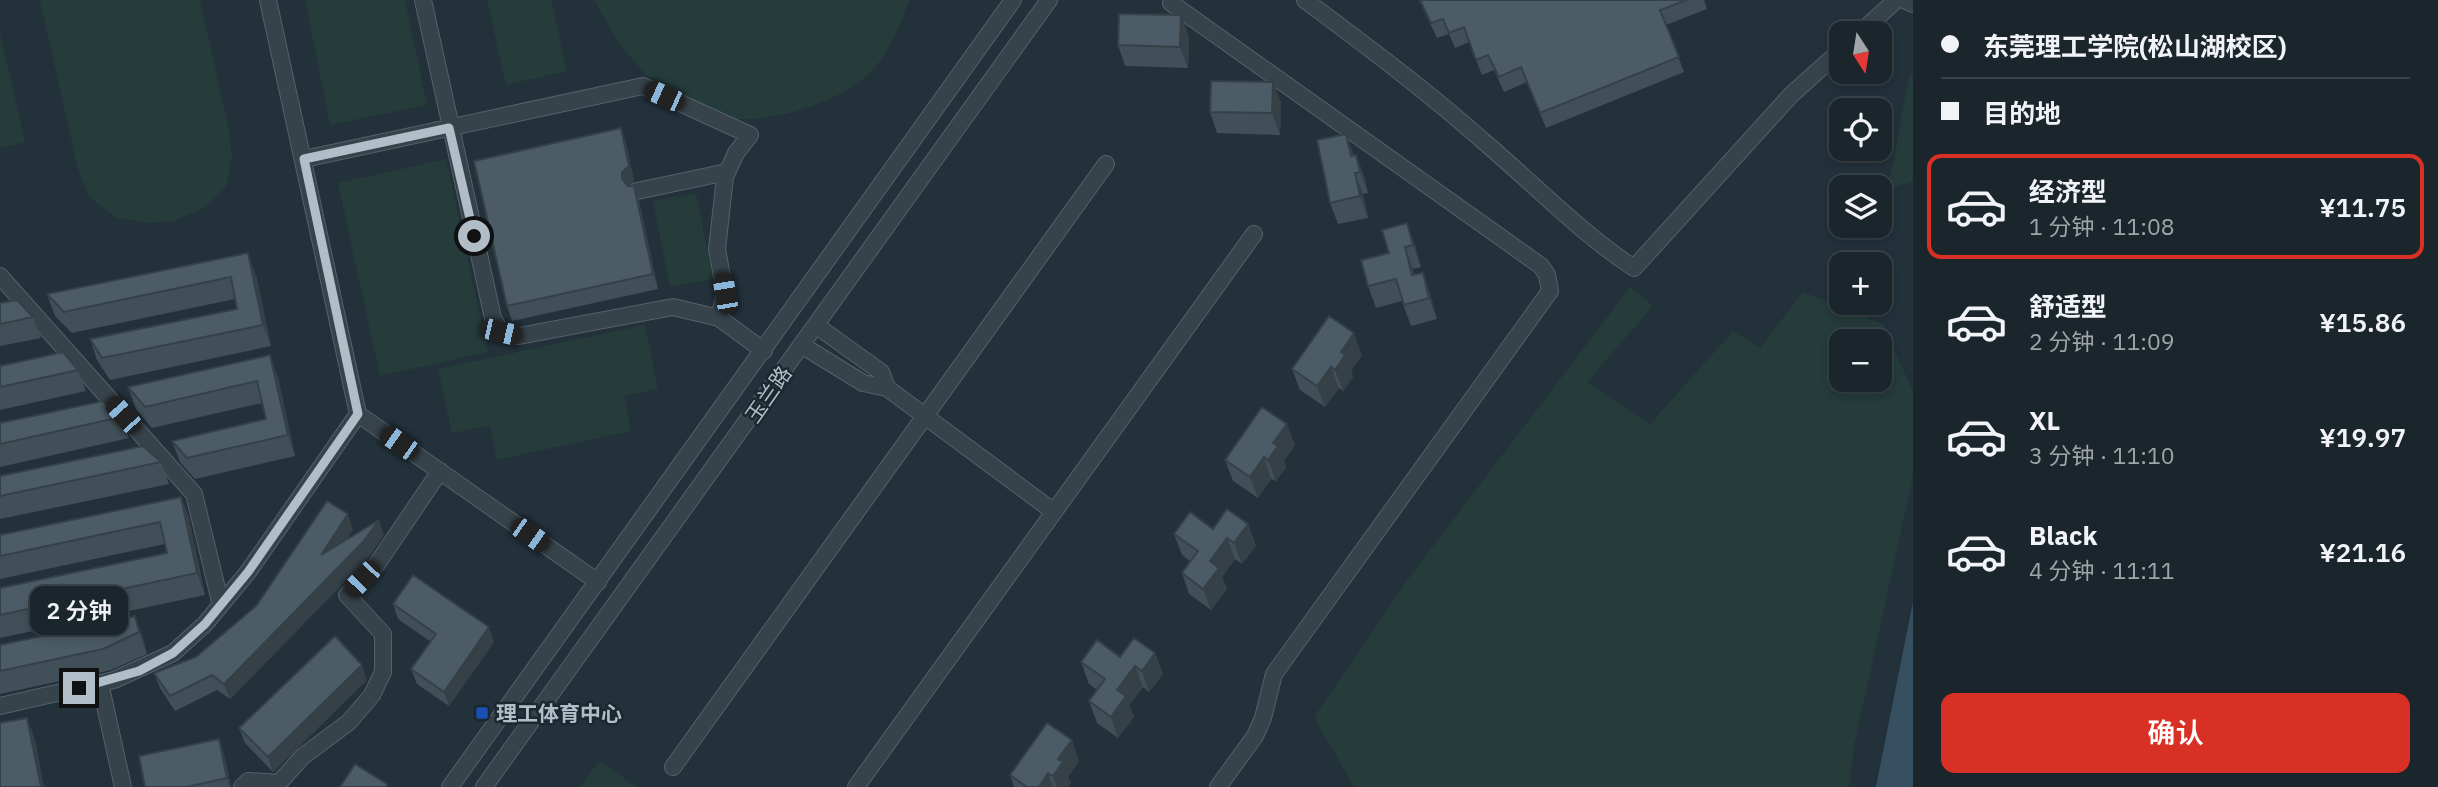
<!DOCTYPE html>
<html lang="zh">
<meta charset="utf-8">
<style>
body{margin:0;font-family:"IBM Plex Sans","Noto Sans SC",sans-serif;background:#232d34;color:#f1f3f6;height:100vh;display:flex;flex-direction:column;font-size:26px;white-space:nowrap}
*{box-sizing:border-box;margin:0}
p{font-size:23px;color:#9fa5a9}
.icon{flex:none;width:38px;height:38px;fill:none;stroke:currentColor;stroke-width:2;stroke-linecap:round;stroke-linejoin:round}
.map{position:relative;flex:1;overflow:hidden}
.sheet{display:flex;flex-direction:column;background:#1a252c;width:525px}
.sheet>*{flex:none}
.banner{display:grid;align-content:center;height:154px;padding:0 28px;background:#1a252c}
.needle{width:46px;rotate:168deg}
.tools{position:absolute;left:1829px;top:21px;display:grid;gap:14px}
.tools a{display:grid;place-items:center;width:63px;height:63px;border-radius:14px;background:#1a252c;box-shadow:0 4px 10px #0003,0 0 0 2px #384248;font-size:35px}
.end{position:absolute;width:32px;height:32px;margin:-16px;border:9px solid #b2bec7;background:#111;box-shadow:0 0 0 4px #111}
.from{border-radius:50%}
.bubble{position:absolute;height:49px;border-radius:14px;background:#1a252c;box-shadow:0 4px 10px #0003,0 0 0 2px #384248;font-size:23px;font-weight:600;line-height:49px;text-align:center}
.car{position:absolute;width:21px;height:42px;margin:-21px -10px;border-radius:9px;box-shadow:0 0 5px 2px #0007;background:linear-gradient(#222 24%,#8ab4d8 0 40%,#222 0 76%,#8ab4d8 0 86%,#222 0)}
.banner b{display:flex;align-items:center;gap:24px;height:66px;font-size:26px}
.banner b+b{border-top:2px solid #384248}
.banner i{width:18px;height:18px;background:#f1f3f6}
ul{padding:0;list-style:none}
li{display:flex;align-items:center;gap:21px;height:105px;margin:0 14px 10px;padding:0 14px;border:4px solid transparent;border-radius:14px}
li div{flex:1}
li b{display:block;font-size:26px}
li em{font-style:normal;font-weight:600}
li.selected{border-color:#d93025}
li>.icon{width:63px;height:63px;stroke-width:1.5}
.cta{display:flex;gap:14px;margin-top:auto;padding:14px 28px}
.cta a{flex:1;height:80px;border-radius:14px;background:#d93025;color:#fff;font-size:28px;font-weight:600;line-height:80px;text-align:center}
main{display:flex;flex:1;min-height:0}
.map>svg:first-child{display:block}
</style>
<main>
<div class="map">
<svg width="1913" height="787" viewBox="0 0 1913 787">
<rect width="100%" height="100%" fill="#23313b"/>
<!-- green -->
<path fill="#253c3a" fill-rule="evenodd" d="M 40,0 L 200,0 L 229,131 L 232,158 L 226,186 L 206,207 L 174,221 L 147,223 L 117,218 L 88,196 L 77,165 Z
M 305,0 L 405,0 L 427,105 L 330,125 Z
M 487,0 L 551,0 L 567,71 L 506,85 Z
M 595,0 L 909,0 C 900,27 890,53 869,74 C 838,104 766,125 724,118 C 666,108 618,51 595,0 Z
M 0,32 L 25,142 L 0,148 Z
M 1913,73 L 1913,182 L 1888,189 L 1909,77 Z
M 446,159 L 488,352 L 380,376 L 338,183 Z
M 696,193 L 713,279 L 670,287 L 653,201 Z
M 1630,287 L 1653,306 L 1587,382 L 1650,424 L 1733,331 L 1760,348 L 1803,292 L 1883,324 L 1913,392 L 1913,476 L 1854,746 L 1849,787 L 1354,787 L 1314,717 L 1405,583 ZM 1841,341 L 1880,341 L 1880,380 L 1841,380 Z
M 645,325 L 658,389 L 624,396 L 631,431 L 497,460 L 490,426 L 452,433 L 438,369 Z
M 600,760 L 636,787 L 580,787 Z"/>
<!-- water -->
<path fill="#375061" d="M 1913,602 L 1913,787 L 1876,787 Z"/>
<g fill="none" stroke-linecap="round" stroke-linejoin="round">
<!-- minor casing -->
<g stroke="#556169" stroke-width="18">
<path id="minor" d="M 268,0 L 358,414 L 598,582
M 423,0 L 493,318 L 501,332 L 519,336 L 673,307 L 719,318
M 1305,0 C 1365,45 1426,90 1482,140 C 1533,183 1578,231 1634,268 L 1791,95 L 1841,50
M 1904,0 L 1913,4
M 1171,3 L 1541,266 L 1547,275 L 1550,291 L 1274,674 L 1263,718 L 1255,736 L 1218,787
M 1860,33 L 1896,0
M 304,159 L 643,86 L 750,135 L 736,153 L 725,177 L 717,249 L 725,293 L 719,318 L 764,351
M 637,191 L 727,172
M 0,276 L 194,494 L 221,605
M 817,326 L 881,372 L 887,388
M 803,346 L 863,383 L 887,388 L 1053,511
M 100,683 L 123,787
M 0,706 L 114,680 L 173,653 L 205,624 L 248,572 L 358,414
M 673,767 L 1106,164
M 242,787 L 248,781 L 279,783 L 302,757 L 349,722 L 372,695 L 383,672 L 383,634 L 347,595 L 377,564 L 440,471
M 450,787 L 1013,0
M 484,787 L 1049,0
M 856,787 L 1254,234"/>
</g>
<!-- minor -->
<use href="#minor" stroke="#37434b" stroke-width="16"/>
</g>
<!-- wall -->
<path fill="#414f58" d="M 1419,0 L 1704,0 L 1707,9 L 1666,25 L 1684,72 L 1546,128 L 1527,82 L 1504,92 L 1494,70 L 1482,75 L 1469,42 L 1455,48 L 1449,34 L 1437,38 Z
M 1181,15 L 1189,37 L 1188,68 L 1125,66 L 1118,45 Z
M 1273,82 L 1281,103 L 1280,135 L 1217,133 L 1210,112 Z
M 621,128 L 626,143 L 634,181 L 629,186 L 634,186 L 639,201 L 658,289 L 512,321 L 507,306 Z
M 1354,155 L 1356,155 L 1364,176 L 1368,193 L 1363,194 L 1368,218 L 1338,224 L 1330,203 Z
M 1415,245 L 1421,267 L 1413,269 L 1414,275 L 1423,273 L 1430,294 L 1437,319 L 1411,326 L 1402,301 L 1376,308 L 1368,286 L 1389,253 Z
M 256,275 L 271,346 L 110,380 L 97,360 L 90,339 L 237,309 L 235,299 L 72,333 L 55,316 L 47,294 Z
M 0,303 L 33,317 L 41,338 L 0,346 Z
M 1362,355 L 1351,370 L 1353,377 L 1343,391 L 1339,388 L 1325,407 L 1300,390 L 1292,369 Z
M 0,366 L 78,370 L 86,391 L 0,410 Z
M 278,377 L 295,456 L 195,479 L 180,462 L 172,441 L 266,419 L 262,403 L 152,428 L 136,409 L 128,387 Z
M 121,417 L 129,438 L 0,467 L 0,423 Z
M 1295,445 L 1284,461 L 1286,467 L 1276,481 L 1271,479 L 1258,498 L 1233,481 L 1225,460 Z
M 161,462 L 169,484 L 0,519 L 0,476 Z
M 181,497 L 189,518 L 205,595 L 0,638 L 0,588 L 167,553 L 165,544 L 0,579 L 0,535 Z
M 1248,524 L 1256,546 L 1242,564 L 1235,559 L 1222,577 L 1227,589 L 1211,610 L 1189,594 L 1182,573 L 1190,561 L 1182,555 L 1174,534 Z
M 353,529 L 346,540 L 384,535 L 369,557 L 230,699 L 217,690 L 175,711 L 160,688 L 154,673 L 196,657 L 256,606 Z
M 393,604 L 494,642 L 449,706 L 417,684 L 411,669 L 431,642 L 398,619 Z
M 135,616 L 143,638 L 147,654 L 111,670 L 0,694 L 0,645 Z
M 1155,653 L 1163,674 L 1149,692 L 1143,687 L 1129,705 L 1134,717 L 1118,738 L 1097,723 L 1089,701 L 1097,690 L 1089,684 L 1081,662 Z
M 367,680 L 273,772 L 245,743 L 239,728 Z
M 224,754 L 231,787 L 145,787 Z
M 1079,761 L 1068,777 L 1071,783 L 1068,787 L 1014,787 L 1010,775 Z"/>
<!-- shaded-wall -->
<path fill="#354047" d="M 1181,15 L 1189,37 L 1188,68 L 1180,47 Z
M 1273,82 L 1281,103 L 1280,135 L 1272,113 Z
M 621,128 L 626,143 L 634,181 L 627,187 L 622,179 Z
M 1346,134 L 1354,155 L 1351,156 Z
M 1356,155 L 1364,176 L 1368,193 L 1360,172 Z
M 1355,173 L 1363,194 L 1368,218 L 1360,196 Z
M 634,186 L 639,201 L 658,289 L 653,274 Z
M 1407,223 L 1415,245 L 1421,267 L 1413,245 Z
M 1405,247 L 1413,269 L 1420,297 L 1412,275 Z
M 248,253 L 256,275 L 271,346 L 263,325 Z
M 1423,273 L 1430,294 L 1437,319 L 1429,298 Z
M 1354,333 L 1362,355 L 1351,370 L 1353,377 L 1343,391 L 1335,370 L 1341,352 Z
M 270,355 L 278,377 L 295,456 L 288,435 Z
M 1331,367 L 1339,388 L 1325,407 L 1317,386 Z
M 1287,424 L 1295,445 L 1284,461 L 1286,467 L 1276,481 L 1268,460 L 1273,443 Z
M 1264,457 L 1271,479 L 1258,498 L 1250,477 Z
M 181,497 L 189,518 L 205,595 L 197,573 Z
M 348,514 L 353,529 L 326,570 L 321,555 Z
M 379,520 L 384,535 L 369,557 L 230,699 L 224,684 Z
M 1248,524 L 1256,546 L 1242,564 L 1234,543 Z
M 1227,538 L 1235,559 L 1222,577 L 1227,589 L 1211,610 L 1203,589 L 1210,561 Z
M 135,616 L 143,638 L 147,654 L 139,632 Z
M 489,627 L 494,642 L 449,706 L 444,692 Z
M 1155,653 L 1163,674 L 1149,692 L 1142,671 Z
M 362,665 L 367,680 L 273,772 L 268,757 Z
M 1135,666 L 1143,687 L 1129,705 L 1134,717 L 1118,738 L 1111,717 L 1117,690 Z
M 27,718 L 35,739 L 44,787 L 41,787 Z
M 219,739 L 224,754 L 231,787 L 230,787 L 227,778 Z
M 1072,740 L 1079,761 L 1068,777 L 1071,783 L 1068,787 L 1057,787 L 1053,776 L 1058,759 Z
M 1048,773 L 1053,787 L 1039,787 Z"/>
<!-- building -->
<path fill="#4c5c66" stroke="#354047" stroke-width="2" d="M 1420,0 L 1687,0 L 1660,10 L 1679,57 L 1540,113 L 1521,67 L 1499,77 L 1488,55 L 1476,60 L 1464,27 L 1449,33 L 1443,19 L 1431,23 Z
M 1119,14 L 1181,15 L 1180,47 L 1118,45 Z
M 1211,81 L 1273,82 L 1272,113 L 1210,112 Z
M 621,128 L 629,166 L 622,172 L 622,179 L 628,186 L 634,186 L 653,274 L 507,306 L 474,161 Z
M 1346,134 L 1351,156 L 1356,155 L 1360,172 L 1355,173 L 1360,196 L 1330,203 L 1317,140 Z
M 1407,223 L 1413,245 L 1405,247 L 1412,275 L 1423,273 L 1429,298 L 1404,305 L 1396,279 L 1368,286 L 1361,260 L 1389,253 L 1382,230 Z
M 248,253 L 263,325 L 102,358 L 90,339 L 237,309 L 231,277 L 64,312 L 47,294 Z
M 17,300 L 33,317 L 0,324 L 0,303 Z
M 1329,316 L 1354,333 L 1341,352 L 1345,355 L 1335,370 L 1331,367 L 1317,386 L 1292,369 Z
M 63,352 L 78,370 L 0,387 L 0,366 Z
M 270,355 L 288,435 L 187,458 L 172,441 L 266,419 L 257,381 L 145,407 L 128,387 Z
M 103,401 L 121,417 L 0,444 L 0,423 Z
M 1262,407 L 1287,424 L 1273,443 L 1278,446 L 1268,460 L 1264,457 L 1250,477 L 1225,460 Z
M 143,446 L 161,462 L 0,496 L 0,476 Z
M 181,497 L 197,573 L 0,615 L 0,588 L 167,553 L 160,522 L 0,556 L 0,535 Z
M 327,501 L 348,514 L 321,555 L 379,520 L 363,542 L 224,684 L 212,675 L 170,696 L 154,673 L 196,657 L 256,606 Z
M 1227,509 L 1248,524 L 1234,543 L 1227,538 L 1210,561 L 1219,568 L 1203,589 L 1182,573 L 1198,551 L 1174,534 L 1190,512 L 1213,529 Z
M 413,575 L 489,627 L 444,692 L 411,669 L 436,634 L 393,604 Z
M 135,616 L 139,632 L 103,649 L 0,671 L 0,645 Z
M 335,636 L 362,665 L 268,757 L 239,728 Z
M 1134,638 L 1155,653 L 1142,671 L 1135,666 L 1117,690 L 1126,696 L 1111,717 L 1089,701 L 1105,679 L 1081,662 L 1097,640 L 1120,657 Z
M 27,718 L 41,787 L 0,787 L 0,723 Z
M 1047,723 L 1072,740 L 1058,759 L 1063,762 L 1053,776 L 1048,773 L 1039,787 L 1027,787 L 1010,775 Z
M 219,739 L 227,778 L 186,787 L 145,787 L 139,756 Z
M 355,764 L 387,784 L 386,787 L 340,787 Z"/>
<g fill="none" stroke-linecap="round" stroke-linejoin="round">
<!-- route -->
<path stroke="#b2bec7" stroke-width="9" d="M 79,688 L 139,671 L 173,653 L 205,624 L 248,572 L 358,414 L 304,159 L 449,128 L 474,236"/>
</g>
<!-- markers -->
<rect fill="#1a4fb4" stroke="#1c2830" stroke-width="2.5" x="475" y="706" width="14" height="14" rx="3.5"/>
<g text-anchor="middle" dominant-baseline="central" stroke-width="5" stroke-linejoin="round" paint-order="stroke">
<!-- street labels -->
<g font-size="21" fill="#b2bec7" stroke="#1c2830">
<text transform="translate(768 394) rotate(-55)">玉兰路</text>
</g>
<!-- poi labels -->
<g font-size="21" font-weight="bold" fill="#b2bec7" stroke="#1c2830" text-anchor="start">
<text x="496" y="713">理工体育中心</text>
</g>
</g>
</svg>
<div class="tools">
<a><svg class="needle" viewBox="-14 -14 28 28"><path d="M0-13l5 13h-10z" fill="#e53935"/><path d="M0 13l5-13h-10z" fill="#9fa5a9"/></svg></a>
<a><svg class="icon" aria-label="locate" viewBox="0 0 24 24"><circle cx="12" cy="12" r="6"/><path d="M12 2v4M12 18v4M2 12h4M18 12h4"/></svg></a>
<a><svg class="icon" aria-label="layers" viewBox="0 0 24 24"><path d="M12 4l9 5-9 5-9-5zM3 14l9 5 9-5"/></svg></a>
<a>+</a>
<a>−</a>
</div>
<i class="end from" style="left:474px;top:236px"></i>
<i class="end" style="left:79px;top:688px"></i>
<div class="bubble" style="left:30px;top:586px;width:98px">2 分钟</div>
<i class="car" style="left:664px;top:96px;rotate:294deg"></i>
<i class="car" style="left:725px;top:293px;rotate:350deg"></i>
<i class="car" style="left:501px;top:332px;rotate:103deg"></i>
<i class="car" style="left:123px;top:415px;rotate:318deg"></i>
<i class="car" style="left:399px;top:443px;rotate:305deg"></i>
<i class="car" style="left:530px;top:535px;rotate:125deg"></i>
<i class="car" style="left:362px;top:579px;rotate:224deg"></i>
</div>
<section class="sheet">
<div class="banner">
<b><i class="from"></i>东莞理工学院(松山湖校区)</b>
<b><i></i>目的地</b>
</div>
<ul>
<li class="selected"><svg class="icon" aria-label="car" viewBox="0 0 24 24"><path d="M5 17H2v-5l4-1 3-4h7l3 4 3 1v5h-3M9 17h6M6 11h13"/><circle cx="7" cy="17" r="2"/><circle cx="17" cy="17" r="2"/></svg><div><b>经济型</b><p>1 分钟 · 11:08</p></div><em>¥11.75</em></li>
<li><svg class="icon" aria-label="car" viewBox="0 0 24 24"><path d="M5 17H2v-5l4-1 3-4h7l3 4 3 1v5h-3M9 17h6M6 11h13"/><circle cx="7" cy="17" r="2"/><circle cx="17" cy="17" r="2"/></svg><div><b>舒适型</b><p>2 分钟 · 11:09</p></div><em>¥15.86</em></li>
<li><svg class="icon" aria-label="car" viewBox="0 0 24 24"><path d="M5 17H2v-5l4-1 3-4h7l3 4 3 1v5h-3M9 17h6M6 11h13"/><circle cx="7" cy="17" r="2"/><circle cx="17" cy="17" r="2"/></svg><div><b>XL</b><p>3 分钟 · 11:10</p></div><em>¥19.97</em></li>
<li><svg class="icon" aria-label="car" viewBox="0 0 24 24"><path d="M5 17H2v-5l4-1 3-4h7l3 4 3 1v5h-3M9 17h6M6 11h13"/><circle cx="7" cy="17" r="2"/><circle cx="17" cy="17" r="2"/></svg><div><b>Black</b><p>4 分钟 · 11:11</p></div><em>¥21.16</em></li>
</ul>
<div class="cta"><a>确认</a></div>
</section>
</main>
